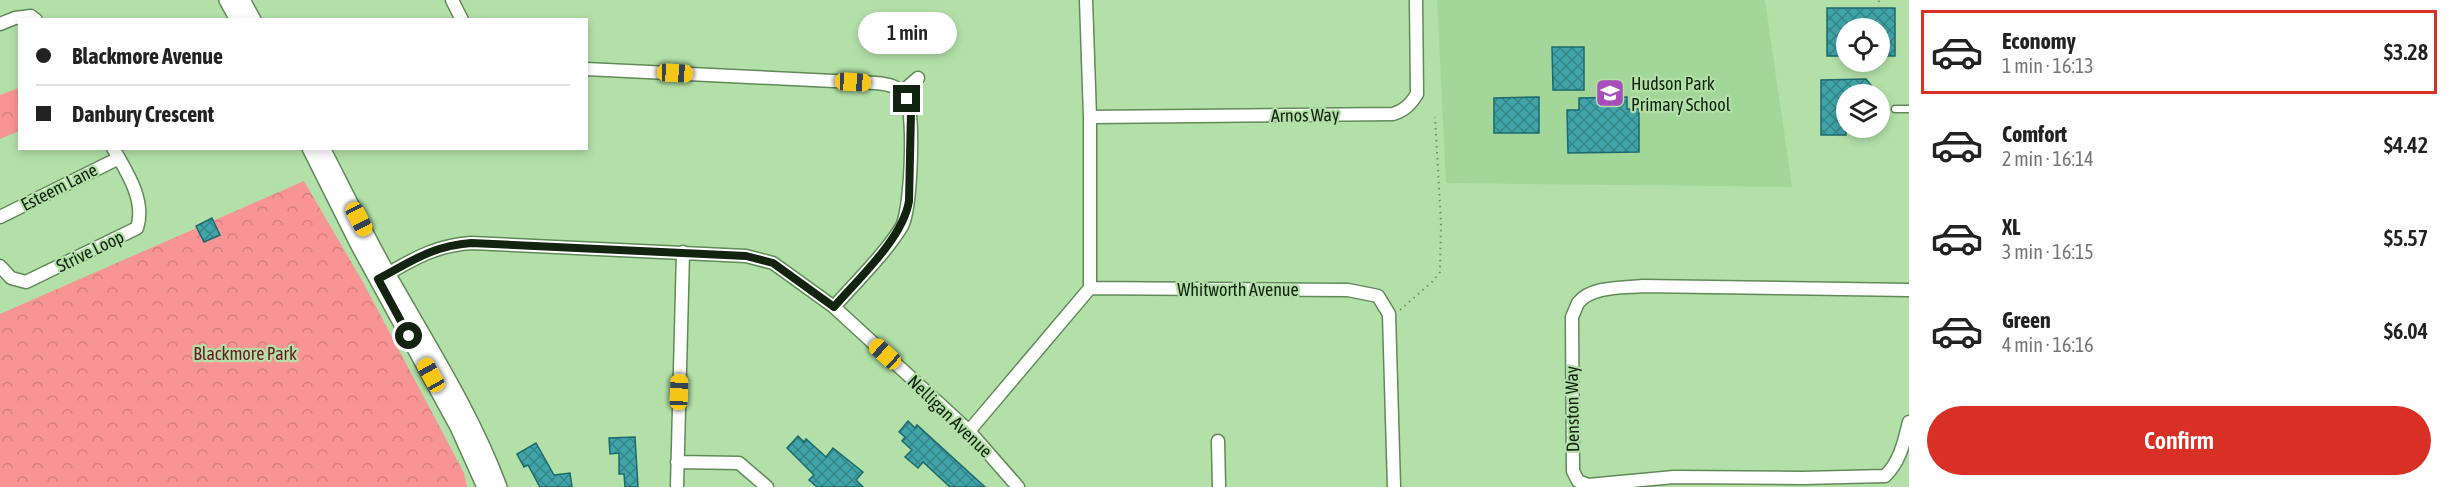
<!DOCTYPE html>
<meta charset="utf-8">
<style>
body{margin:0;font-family:"Asap Condensed",sans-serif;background:#f2f2f2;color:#222;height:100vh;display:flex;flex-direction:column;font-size:22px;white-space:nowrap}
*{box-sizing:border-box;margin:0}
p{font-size:20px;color:#767676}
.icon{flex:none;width:33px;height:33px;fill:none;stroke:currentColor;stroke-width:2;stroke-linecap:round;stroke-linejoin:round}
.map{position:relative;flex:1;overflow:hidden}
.sheet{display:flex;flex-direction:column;background:#fff;width:540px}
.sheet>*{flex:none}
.top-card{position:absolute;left:18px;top:18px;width:570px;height:132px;border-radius:0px;box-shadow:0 3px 9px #0003;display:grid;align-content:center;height:132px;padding:0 18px;background:#fff}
.buttons{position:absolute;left:1836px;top:18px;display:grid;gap:12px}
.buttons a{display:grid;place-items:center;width:54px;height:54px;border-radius:50%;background:#fff;box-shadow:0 3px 9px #0003;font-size:30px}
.end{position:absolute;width:27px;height:27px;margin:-14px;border:8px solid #12230f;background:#fff;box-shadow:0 0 0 3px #fff}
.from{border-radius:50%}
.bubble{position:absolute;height:42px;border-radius:21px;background:#fff;box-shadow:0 3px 9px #0003;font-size:20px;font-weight:600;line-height:42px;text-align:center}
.car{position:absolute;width:18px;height:36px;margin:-18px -9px;border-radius:8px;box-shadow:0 0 4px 2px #0007;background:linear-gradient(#f5c518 24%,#345 0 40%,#f5c518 0 76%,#345 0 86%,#f5c518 0)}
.top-card b{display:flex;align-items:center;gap:21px;height:57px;font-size:22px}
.top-card b+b{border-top:2px solid #e0e0e0}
.top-card i{width:15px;height:15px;background:#222}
ul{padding:10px 0 0;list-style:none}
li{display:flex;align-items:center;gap:18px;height:84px;margin:0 12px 9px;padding:0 6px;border:3px solid transparent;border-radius:0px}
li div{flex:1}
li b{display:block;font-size:22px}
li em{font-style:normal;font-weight:600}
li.selected{border-color:#d93025}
li>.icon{width:54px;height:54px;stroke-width:1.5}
.button{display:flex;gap:12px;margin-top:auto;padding:12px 18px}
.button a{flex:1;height:69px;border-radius:36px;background:#d93025;color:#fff;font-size:24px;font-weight:600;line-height:69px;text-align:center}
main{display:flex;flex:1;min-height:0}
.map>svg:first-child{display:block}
</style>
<main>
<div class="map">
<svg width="1909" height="487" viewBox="0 0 1909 487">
<defs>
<pattern id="park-crowns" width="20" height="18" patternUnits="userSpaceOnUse" patternTransform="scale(1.5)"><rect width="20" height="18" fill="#f99494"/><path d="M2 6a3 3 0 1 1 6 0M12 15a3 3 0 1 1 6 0" fill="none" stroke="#d47f7e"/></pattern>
<pattern id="building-cross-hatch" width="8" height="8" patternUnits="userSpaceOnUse" patternTransform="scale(1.5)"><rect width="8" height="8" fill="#40a4a9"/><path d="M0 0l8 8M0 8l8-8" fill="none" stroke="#348588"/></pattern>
</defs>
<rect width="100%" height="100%" fill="#b2e0a8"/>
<!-- built -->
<path fill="#a3d699" d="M 1437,0 L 1765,0 L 1792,187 L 1446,183 Z"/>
<!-- park -->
<path fill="url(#park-crowns)" d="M 19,88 L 19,131 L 0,139 L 0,95 Z
M 304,181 L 364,284 L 464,473 L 467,487 L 0,487 L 0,314 Z"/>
<!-- building -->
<path fill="url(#building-cross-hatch)" stroke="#1d696c" stroke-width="1.5" d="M 1827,8 L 1895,8 L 1895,56 L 1880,56 L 1880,28 L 1846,28 L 1846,56 L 1827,56 Z
M 1552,47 L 1584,47 L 1584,90 L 1553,90 Z
M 1866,79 L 1878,94 L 1846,94 L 1846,135 L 1821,135 L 1821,80 Z
M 1539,97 L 1539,133 L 1494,133 L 1494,98 Z
M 1627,97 L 1627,109 L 1639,109 L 1639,152 L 1568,153 L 1567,110 L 1579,110 L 1579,98 Z
M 212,218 L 220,235 L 204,242 L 196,226 Z
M 908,421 L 915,428 L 917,425 L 985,487 L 950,487 L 923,462 L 918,468 L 905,457 L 912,450 L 902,441 L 905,437 L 899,432 Z
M 798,436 L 804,442 L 806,439 L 826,457 L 833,448 L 863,472 L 856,480 L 863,487 L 817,487 L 809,480 L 814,475 L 787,448 Z
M 635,437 L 638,487 L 625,487 L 624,474 L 619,474 L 619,453 L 610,454 L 609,438 Z
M 536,443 L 554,475 L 570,473 L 572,487 L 540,487 L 528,465 L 524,467 L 517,454 Z"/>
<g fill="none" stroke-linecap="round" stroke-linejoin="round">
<!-- service casing -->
<g stroke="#608a57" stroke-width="9">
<path id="service" d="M 1895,109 L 1909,109"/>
</g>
<!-- minor casing -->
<g stroke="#608a57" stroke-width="15">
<path id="minor" d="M 452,0 L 462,20
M 1086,0 L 1090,117 L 1090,288
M 0,24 L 15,18 L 31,16 L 36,20
M 586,69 L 875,83 C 889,84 899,86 906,98 C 915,114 911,209 902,226 C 886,253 855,283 834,307
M 902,92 L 918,78
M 1090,117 L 1393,114 C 1405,110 1410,105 1417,94 L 1416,0
M 0,217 L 119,158
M 0,266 L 11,278 L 26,282 L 137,228 C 146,201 127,172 113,148
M 382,277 C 414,259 433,246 471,243 L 746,256 L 773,263 L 834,307 L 969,431 L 1018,487
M 1909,290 L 1642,286 C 1623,288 1591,286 1578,303 C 1576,307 1574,313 1572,317 L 1573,471 L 1578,481 L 1588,485 L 1674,477 L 1803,478 L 1885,476 C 1900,462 1904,442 1909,422
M 969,431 L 1090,288 L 1348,290 L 1378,296 L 1389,314 L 1394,487
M 1218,441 L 1219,487
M 677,462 L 739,463 L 767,487
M 677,487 L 683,252"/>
</g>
<!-- tertiary casing -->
<g stroke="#608a57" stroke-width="18">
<path id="tertiary" d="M 227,0 L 238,20
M 242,0 L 253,20
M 310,148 L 358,244 L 458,427 L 485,487
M 322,148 C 344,191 365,234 388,275 C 427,344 471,412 499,487"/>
</g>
<!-- path -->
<path stroke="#6f9168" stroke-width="2" stroke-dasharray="1.5 4.5" stroke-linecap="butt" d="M 1878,8 L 1879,0
M 1400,310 L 1433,281 L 1440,272 L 1441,223 L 1435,117"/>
<!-- service -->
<use href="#service" stroke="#fff" stroke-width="6"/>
<!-- minor -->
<use href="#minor" stroke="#fff" stroke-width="12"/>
<!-- tertiary -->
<use href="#tertiary" stroke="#fff" stroke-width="15"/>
</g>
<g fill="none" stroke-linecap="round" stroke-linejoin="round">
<!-- route -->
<path stroke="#12230f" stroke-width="8" d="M 409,336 L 378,279 C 412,261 432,246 471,243 L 746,256 L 773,263 L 834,307 C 859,278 903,238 909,201 L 911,112 L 907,99"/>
</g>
<!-- icons -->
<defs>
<g id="school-square" transform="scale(1.5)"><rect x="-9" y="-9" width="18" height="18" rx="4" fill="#a74eba" stroke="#b2e0a8"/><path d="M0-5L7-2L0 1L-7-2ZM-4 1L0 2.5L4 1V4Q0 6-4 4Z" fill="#fff"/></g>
</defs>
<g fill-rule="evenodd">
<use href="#school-square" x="1610" y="93"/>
</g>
<g text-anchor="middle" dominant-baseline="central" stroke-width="4.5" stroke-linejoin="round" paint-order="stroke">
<!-- poi labels -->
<g font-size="18" fill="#12230f" stroke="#b2e0a8" text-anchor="start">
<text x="1631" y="83">Hudson Park<tspan x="1631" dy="21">Primary School</tspan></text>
</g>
<!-- street labels -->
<g font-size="18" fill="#12230f" stroke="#b2e0a8">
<text transform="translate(1305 115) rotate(-1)">Arnos Way</text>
<text transform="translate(59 187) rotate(-27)">Esteem Lane</text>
<text transform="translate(90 251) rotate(-26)">Strive Loop</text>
<text x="1238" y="289">Whitworth Avenue</text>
<text transform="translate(1572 409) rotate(-91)">Denston Way</text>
<text transform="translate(950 416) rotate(44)">Nelligan Avenue</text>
</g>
<!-- park labels -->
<g font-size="18" fill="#681a21" stroke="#b2e0a8">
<text x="245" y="353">Blackmore Park</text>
</g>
</g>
</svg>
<div class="buttons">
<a><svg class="icon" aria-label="locate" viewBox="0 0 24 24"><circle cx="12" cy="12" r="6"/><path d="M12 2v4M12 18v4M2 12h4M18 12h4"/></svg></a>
<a><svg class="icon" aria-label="layers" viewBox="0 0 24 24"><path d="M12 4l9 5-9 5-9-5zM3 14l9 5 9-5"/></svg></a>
</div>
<i class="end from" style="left:409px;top:336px"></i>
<i class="end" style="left:907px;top:99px"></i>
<div class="bubble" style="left:858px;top:12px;width:99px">1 min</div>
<i class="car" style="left:675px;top:73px;rotate:93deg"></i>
<i class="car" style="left:853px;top:82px;rotate:93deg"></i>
<i class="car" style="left:359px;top:219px;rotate:152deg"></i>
<i class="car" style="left:885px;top:354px;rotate:312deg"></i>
<i class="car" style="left:431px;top:375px;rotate:331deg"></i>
<i class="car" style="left:679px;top:392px;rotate:2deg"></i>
<div class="top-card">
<b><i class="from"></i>Blackmore Avenue</b>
<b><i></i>Danbury Crescent</b>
</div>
</div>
<section class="sheet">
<ul>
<li class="selected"><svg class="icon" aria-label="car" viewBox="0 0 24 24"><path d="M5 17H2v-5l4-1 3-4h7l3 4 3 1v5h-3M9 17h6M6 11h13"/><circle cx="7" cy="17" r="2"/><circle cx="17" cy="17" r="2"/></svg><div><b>Economy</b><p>1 min · 16:13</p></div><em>$3.28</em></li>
<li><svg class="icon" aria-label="car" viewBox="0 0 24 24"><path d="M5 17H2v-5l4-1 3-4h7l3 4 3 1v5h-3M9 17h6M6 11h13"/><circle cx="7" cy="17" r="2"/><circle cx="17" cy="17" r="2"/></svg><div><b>Comfort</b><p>2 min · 16:14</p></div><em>$4.42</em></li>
<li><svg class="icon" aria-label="car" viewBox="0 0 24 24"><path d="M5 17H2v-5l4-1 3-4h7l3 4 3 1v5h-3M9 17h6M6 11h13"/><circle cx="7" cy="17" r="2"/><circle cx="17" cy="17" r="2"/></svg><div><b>XL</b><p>3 min · 16:15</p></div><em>$5.57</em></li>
<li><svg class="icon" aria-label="car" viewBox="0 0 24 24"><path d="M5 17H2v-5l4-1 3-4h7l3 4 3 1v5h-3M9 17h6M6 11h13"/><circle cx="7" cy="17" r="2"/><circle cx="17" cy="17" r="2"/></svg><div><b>Green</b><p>4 min · 16:16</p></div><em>$6.04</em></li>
</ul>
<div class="button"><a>Confirm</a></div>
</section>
</main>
